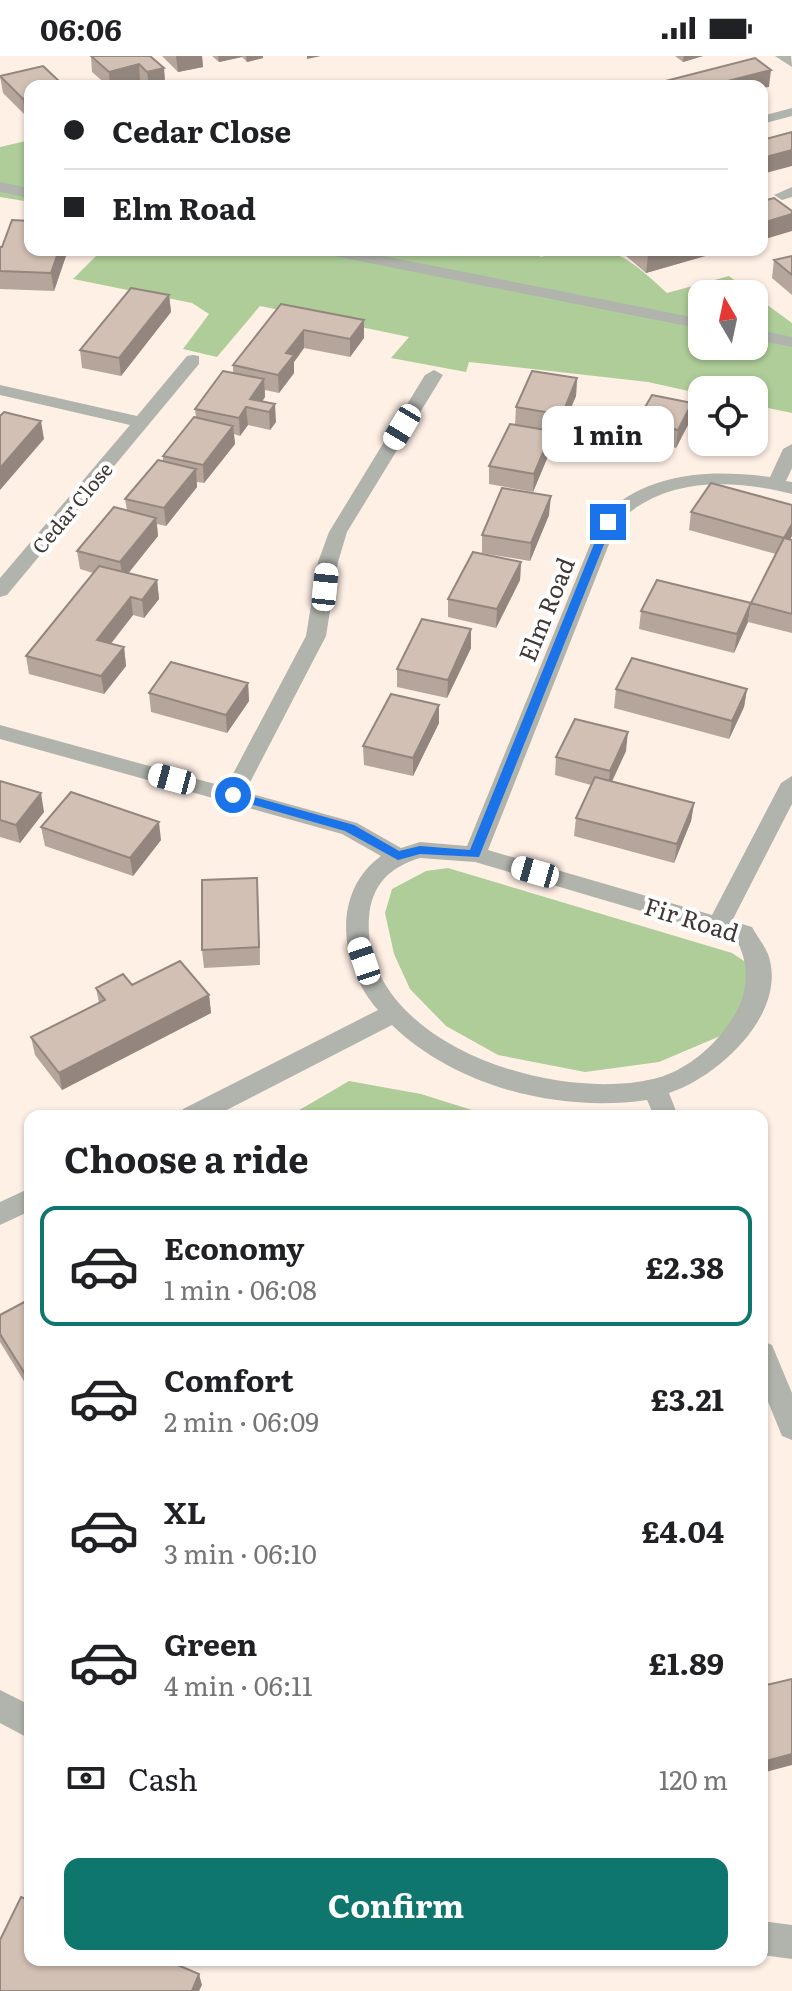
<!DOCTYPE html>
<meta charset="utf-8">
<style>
body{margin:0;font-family:Literata,serif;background:#f2f2f2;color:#202124;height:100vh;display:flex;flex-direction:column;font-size:30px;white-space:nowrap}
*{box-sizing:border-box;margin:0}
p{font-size:26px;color:#757577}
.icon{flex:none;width:44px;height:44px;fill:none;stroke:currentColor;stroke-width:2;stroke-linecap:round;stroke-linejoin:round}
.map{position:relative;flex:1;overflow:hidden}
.details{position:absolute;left:24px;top:1054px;width:744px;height:856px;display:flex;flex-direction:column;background:#fff;border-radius:16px;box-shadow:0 2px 6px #0004}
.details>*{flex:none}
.top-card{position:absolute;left:24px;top:24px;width:744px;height:176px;border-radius:16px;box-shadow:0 2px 6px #0004;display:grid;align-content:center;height:176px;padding:0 40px;background:#fff}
.needle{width:52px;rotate:351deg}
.controls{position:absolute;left:688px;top:224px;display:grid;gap:16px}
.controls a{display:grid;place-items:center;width:80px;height:80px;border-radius:16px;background:#fff;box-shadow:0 2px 6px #0004;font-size:40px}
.end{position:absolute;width:36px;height:36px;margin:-18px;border:10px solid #1a73e8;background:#fff;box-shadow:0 0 0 4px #fff}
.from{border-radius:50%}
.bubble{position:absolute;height:56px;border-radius:16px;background:#fff;box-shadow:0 2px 6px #0004;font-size:26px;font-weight:700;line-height:56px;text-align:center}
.car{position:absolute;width:24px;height:48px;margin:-24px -12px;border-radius:10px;box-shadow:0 0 6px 2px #0007;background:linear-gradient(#fff 24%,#345 0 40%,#fff 0 76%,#345 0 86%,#fff 0)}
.top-card b{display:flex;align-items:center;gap:28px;height:76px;font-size:30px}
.top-card b+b{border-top:2px solid #e0e0e0}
.top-card i{width:20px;height:20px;background:#202124}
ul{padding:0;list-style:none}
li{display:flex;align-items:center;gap:24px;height:120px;margin:0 16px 12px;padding:0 24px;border:4px solid transparent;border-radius:16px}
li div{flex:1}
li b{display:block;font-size:30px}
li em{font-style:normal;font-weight:700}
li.selected{border-color:#0f766e}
li>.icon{width:72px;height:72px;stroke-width:1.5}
h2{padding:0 40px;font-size:36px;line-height:96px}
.pay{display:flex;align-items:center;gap:20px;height:88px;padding:0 40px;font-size:30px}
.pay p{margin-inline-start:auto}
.cta{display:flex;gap:16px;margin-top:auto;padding:16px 40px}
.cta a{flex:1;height:92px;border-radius:16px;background:#0f766e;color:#fff;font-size:32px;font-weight:700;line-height:92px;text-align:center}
.status{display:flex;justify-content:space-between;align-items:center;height:56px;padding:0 40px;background:#fff;direction:ltr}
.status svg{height:22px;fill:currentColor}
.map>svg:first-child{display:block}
</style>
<div class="status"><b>06:06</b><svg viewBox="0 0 49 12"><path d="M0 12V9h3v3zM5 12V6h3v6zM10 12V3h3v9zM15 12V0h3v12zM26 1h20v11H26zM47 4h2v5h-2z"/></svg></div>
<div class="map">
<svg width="792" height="1935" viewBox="0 0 792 1935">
<rect width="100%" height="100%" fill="#fff0e6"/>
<!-- green -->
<path fill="#aecd98" d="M 30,84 L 30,146 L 0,141 L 0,91 Z
M 102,194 L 531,194 L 541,201 C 605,184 620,193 667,237 L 729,220 L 753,238 L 702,238 L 702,290 L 754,290 L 754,239 L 792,267 L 792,357 L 754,349 L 754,334 L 702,334 L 702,338 L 648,326 L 469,306 L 466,316 L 391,302 L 409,281 L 260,250 L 217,301 L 183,293 L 209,258 L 192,247 L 73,223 Z
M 448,812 L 732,897 L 750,909 L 756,928 L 725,978 L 659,1006 L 585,1016 L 498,999 L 446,970 L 410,933 L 394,898 L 385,857 L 392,833 L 426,815 Z
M 349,1025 L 421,1038 L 491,1060 L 289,1060 Z"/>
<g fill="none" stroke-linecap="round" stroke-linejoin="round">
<!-- minor -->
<path fill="#b0b4ac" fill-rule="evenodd" d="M 775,0 L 791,0 L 792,11 Z
M 792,52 L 792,60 L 762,68 L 762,60 Z
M 0,126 L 30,132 L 30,142 L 0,136 Z
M 792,131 L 792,141 L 782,144 L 774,139 Z
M 321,194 L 353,194 L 702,263 L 702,273 L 329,199 Z
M 754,273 L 792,281 L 792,291 L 754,283 Z
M 193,299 L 199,300 L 199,308 L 7,539 L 0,541 L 0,522 L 130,369 L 0,339 L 0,329 L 137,360 L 187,300 Z
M 434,314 L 443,319 L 347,476 L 338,506 L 326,580 L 245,736 L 357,767 L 401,792 L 420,786 L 467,790 L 601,462 C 646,416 709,413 770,421 L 783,393 L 792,388 L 792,412 L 786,425 L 792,426 L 792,438 C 732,423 663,420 617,468 L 488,794 L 712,859 L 781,727 L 792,720 L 792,748 L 732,865 L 752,871 C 757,880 764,889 768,898 C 789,957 718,1021 669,1037 L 678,1060 L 654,1060 L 647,1044 C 560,1057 456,1031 392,969 L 215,1060 L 180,1060 L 183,1053 L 378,954 C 340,911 330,837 381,800 L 342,778 L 0,683 L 0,669 L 226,731 L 306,580 L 318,506 L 329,476 L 425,319 ZM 420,802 L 475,806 L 736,883 C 754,916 746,948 722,977 C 705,998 680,1017 653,1023 C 553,1047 360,987 369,861 C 372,828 390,811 420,802 Z
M 30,1132 L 30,1155 L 0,1169 L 0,1146 Z
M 762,1285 L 772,1289 L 792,1337 L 792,1384 L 782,1380 L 762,1331 Z
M 0,1634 L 30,1649 L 30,1683 L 0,1667 Z
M 762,1865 L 792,1869 L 792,1903 L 762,1899 Z"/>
</g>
<!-- wall -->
<path fill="#b5a59b" d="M 91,0 L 164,12 L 165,28 L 158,30 L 146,30 L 140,25 L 121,30 L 108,30 L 92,16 Z
M 162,0 L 202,0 L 203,11 L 178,16 Z
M 212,0 L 263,0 L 263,2 L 247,6 L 242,1 L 219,6 Z
M 675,0 L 703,0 L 683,6 Z
M 0,20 L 30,30 L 30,58 L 25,59 L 3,37 Z
M 0,191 L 68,194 L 54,235 L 0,233 Z
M 626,194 L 726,194 L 646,217 L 626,200 Z
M 792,200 L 792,239 L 772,222 L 774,204 Z
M 169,239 L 171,256 L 121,320 L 82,312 L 80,294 Z
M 281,248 L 364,282 L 350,301 L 304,292 L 294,306 L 294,317 L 279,337 L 265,334 L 265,341 L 262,345 L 276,366 L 270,374 L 248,369 L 240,380 L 234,378 L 235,388 L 204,427 L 197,426 L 197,431 L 166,470 L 157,468 L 158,480 L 128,517 L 157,524 L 159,543 L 144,562 L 133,559 L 111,588 L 124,591 L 126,610 L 104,638 L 29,618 L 26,600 L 93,517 L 80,513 L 77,495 L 127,454 L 125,443 L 163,405 L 163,400 L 196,361 L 195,353 L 233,317 L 233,309 Z
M 577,322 L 576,340 L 560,377 L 552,376 L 551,393 L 533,436 L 489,428 L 489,410 L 515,369 L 516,351 Z
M 702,334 L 702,368 L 690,365 L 676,392 L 635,383 L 637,365 L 692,347 Z
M 792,449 L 792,480 L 790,483 L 792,484 L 792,577 L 748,566 L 751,547 L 776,498 L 689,474 L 691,456 Z
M 549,459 L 530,505 L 482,497 L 482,479 Z
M 521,506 L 520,524 L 496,572 L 448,561 L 448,543 Z
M 641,555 L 748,566 L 734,597 L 639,573 Z
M 471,592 L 447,642 L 397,631 L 397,613 Z
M 248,627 L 249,645 L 227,677 L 151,656 L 149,637 Z
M 616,633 L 747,633 L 744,651 L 729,683 L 614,652 Z
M 439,649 L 439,667 L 413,720 L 364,709 L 363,690 Z
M 626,695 L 612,726 L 694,747 L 691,765 L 674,807 L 574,780 L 576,762 L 591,729 L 555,719 L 556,701 Z
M 0,725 L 44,756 L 20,787 L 0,781 Z
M 41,771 L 161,784 L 133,820 L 45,790 Z
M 257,822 L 260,909 L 204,912 L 202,894 Z
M 132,929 L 209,939 L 211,957 L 62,1034 L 35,999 L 31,981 L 99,947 L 96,932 Z
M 30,1243 L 30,1335 L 0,1286 L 0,1259 Z"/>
<!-- shaded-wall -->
<path fill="#93867e" d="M 176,0 L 202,0 L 203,11 L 178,16 Z
M 218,0 L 242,0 L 242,1 L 219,6 Z
M 246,0 L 263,0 L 263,2 L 247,6 Z
M 307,0 L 321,0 L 307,3 Z
M 684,0 L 703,0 L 683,6 Z
M 139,8 L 140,25 L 121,30 L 110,30 L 109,16 Z
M 164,12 L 165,28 L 158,30 L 149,30 L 147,16 Z
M 771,14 L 769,31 L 762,32 L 762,30 L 708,30 Z
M 30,41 L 30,58 L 25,59 L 23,43 Z
M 792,94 L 792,110 L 762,118 L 762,102 Z
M 792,158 L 792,175 L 762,184 L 762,167 Z
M 59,194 L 68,194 L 54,235 L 51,217 Z
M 667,194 L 726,194 L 646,217 L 648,199 Z
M 169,239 L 171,256 L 121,320 L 119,302 Z
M 364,264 L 364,282 L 350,301 L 350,283 Z
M 304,274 L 304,292 L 294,306 L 294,317 L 279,337 L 278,319 L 286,297 Z
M 577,322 L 576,340 L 560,377 L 562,359 Z
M 264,323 L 265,341 L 257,353 L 250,343 Z
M 761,340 L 758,358 L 754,364 L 754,350 Z
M 692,347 L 690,365 L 676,392 L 678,374 Z
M 275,348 L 276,366 L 270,374 L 269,356 Z
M 246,351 L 248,369 L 240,380 L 239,362 Z
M 41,365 L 44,383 L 0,434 L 0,412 Z
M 233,370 L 235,388 L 204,427 L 203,409 Z
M 552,375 L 551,393 L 533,436 L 534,418 Z
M 196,413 L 197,431 L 166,470 L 164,452 Z
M 551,440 L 549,459 L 530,505 L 531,487 Z
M 156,462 L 158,480 L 123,524 L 120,506 Z
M 792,468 L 792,480 L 781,500 L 784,482 Z
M 521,506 L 520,524 L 496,572 L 497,553 Z
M 157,524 L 159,543 L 144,562 L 142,544 Z
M 131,541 L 133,559 L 99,602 L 97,584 Z
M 751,547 L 748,566 L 734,597 L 737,578 Z
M 471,573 L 471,592 L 447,642 L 448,624 Z
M 124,591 L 126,610 L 104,638 L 101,620 Z
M 248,627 L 249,645 L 227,677 L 226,659 Z
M 747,633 L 744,651 L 729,683 L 732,665 Z
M 439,649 L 439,667 L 413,720 L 413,702 Z
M 628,676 L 626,695 L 608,733 L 610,715 Z
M 41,737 L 44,756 L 20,787 L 16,769 Z
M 694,747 L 691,765 L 674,807 L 677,788 Z
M 159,766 L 161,784 L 133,820 L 130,802 Z
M 257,822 L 258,840 L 260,909 L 259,891 Z
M 209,939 L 211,957 L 62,1034 L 59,1017 Z
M 792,1698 L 792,1709 L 762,1717 L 762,1706 Z
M 199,1918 L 202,1929 L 199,1935 L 192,1935 Z"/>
<!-- building -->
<path fill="#d2c0b4" stroke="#93867e" stroke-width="2" d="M 91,0 L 150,0 L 164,12 L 147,16 L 139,8 L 109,16 Z
M 755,2 L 771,14 L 708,30 L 646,30 Z
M 43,10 L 60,26 L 45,30 L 30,30 L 30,41 L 23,43 L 0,20 Z
M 792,76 L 792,94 L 762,102 L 762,84 Z
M 774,142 L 792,155 L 792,158 L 762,167 L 762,145 Z
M 12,164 L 30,165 L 30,194 L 59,194 L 51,217 L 0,215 L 0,191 L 2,191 Z
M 641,194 L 667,194 L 648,199 Z
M 792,200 L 792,219 L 774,204 Z
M 131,232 L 169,239 L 119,302 L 80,294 Z
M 281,248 L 364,264 L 350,283 L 304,274 L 286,297 L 294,299 L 278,319 L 233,309 Z
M 223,315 L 264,323 L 250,343 L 275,348 L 269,356 L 246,351 L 239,362 L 195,353 Z
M 532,315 L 577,322 L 562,359 L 516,351 Z
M 707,326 L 738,334 L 702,334 L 702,350 L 692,347 Z
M 754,338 L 761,340 L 754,350 Z
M 652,339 L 692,347 L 678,374 L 637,365 Z
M 4,356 L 41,365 L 0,412 L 0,360 Z
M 194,361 L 233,370 L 203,409 L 163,400 Z
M 510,368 L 552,375 L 534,418 L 489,410 Z
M 158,404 L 196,413 L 164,452 L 125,443 Z
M 711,427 L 792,449 L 792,468 L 784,482 L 691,456 Z
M 502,432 L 551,440 L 531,487 L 482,479 Z
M 114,451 L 156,462 L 120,506 L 77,495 Z
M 784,482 L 792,484 L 792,558 L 751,547 Z
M 473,496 L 521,506 L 497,553 L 448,543 Z
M 99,510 L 157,524 L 142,544 L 131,541 L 97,584 L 124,591 L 101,620 L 26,600 Z
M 657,524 L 751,547 L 737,578 L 641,555 Z
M 422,563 L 471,573 L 448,624 L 397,613 Z
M 632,602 L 747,633 L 732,665 L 616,633 Z
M 171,606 L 248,627 L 226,659 L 149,637 Z
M 391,638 L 439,649 L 413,702 L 363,690 Z
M 575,663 L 628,676 L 610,715 L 556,701 Z
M 595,721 L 694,747 L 677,788 L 576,762 Z
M 0,725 L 41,737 L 16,769 L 0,764 Z
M 71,736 L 159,766 L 130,802 L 41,771 Z
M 257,822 L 259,891 L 202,894 L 202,824 Z
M 180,905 L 209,939 L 59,1017 L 31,981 L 105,944 L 96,932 L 123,918 L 132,929 Z
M 345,1056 L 356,1060 L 343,1060 Z
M 30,1243 L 30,1326 L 0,1278 L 0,1259 Z
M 792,1623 L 792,1698 L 762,1706 L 762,1630 Z
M 21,1841 L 30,1845 L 30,1904 L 166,1904 L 199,1918 L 192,1935 L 0,1935 L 0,1884 Z"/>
<!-- route -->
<path fill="#1a73e8" d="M 608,463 L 613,466 L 479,801 L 420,798 L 398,804 L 345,775 L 229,742 L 227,739 L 233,735 L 354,769 L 399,795 L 420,790 L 470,794 L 603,466 Z"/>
<g text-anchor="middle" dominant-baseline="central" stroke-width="8" stroke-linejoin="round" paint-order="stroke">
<!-- far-street labels -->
<g font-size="20" fill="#403834" stroke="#fff">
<text transform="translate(71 451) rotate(-50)">Cedar Close</text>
</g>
<!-- street labels -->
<g font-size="24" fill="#403834" stroke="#fff">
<text transform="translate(545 553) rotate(-68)">Elm Road</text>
<text transform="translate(692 862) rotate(17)">Fir Road</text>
</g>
</g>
</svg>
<div class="controls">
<a><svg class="needle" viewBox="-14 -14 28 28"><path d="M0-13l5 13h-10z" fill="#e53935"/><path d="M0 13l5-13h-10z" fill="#757577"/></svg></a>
<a><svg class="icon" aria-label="locate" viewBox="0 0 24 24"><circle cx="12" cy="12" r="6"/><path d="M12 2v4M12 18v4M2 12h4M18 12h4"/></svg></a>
</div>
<i class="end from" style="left:233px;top:739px"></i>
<i class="end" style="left:608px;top:466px"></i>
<div class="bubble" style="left:542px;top:350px;width:132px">1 min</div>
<i class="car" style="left:402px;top:371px;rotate:211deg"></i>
<i class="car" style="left:325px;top:531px;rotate:6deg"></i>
<i class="car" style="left:172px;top:723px;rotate:285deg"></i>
<i class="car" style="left:535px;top:816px;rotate:286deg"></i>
<i class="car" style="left:364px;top:905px;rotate:341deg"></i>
<div class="top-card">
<b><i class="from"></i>Cedar Close</b>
<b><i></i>Elm Road</b>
</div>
<section class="details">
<h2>Choose a ride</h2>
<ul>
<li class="selected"><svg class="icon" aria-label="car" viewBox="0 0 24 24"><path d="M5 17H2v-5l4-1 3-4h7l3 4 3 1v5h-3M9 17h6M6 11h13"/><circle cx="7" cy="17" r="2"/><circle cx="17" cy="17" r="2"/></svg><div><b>Economy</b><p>1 min · 06:08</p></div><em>£2.38</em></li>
<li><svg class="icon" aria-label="car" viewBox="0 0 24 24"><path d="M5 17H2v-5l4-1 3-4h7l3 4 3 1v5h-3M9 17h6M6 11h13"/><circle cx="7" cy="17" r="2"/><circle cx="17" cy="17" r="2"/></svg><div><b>Comfort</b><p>2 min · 06:09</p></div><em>£3.21</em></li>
<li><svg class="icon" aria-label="car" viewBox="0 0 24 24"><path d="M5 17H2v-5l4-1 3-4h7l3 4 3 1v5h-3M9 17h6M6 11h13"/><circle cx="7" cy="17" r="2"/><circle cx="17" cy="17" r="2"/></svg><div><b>XL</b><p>3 min · 06:10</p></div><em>£4.04</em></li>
<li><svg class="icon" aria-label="car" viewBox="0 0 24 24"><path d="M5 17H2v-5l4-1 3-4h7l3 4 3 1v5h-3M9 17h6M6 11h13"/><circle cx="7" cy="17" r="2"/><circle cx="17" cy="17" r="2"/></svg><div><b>Green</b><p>4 min · 06:11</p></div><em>£1.89</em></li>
</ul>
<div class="pay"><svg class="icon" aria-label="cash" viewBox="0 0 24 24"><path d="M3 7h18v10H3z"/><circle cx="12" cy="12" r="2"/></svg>Cash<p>120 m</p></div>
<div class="cta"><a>Confirm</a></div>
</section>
</div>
